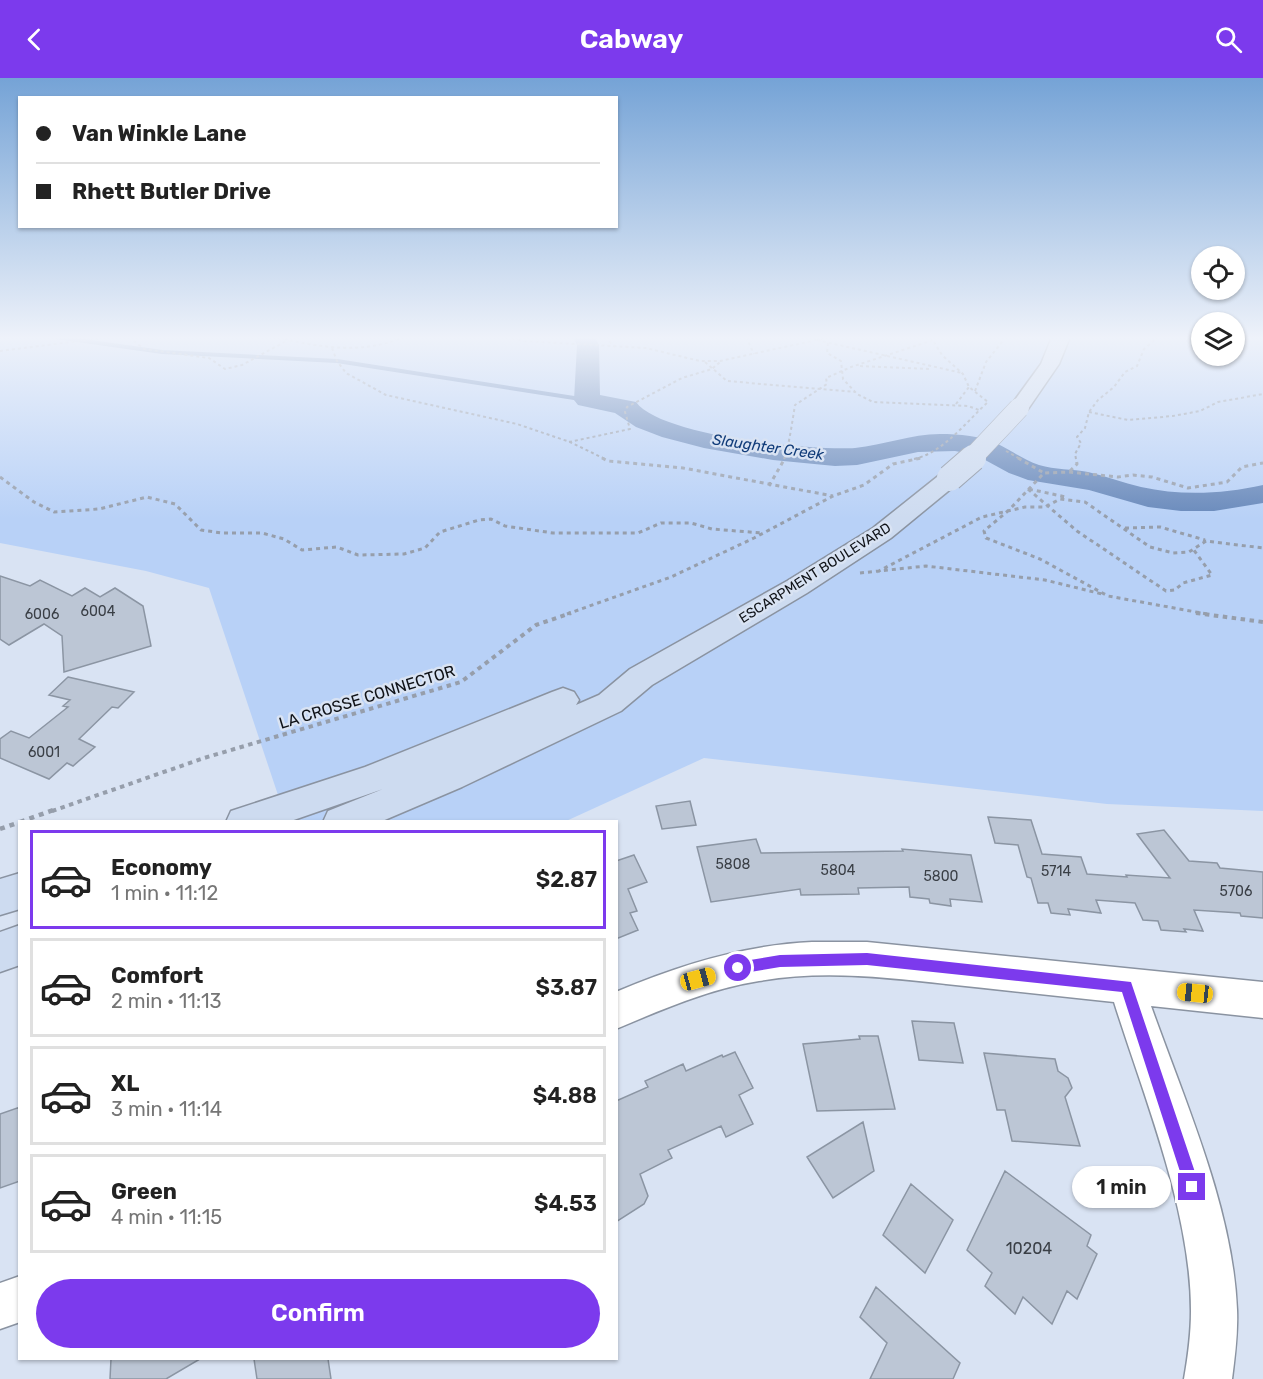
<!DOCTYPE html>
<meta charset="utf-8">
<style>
body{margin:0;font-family:Rubik,sans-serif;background:#f2f2f2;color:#222;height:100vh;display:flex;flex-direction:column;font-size:22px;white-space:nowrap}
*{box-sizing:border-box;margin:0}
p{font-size:20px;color:#767676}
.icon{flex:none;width:33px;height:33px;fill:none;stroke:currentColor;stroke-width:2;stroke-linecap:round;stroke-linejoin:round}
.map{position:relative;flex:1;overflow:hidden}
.sheet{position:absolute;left:18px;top:742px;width:600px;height:540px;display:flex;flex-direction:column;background:#fff;border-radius:0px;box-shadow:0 2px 4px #0004}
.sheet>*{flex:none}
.guide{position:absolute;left:18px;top:18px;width:600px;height:132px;border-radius:0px;box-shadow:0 2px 4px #0004;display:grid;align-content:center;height:132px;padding:0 18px;background:#fff}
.tools{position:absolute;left:1191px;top:168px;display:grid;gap:12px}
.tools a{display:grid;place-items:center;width:54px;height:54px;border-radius:50%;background:#fff;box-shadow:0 2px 4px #0004;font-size:30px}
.end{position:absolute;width:27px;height:27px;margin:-14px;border:8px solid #7c3aed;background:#fff;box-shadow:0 0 0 3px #fff}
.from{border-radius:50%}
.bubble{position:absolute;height:42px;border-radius:21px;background:#fff;box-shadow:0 2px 4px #0004;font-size:20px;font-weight:600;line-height:42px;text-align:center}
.car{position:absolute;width:18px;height:36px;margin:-18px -9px;border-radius:8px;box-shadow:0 0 4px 2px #0007;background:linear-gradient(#f5c518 24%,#345 0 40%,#f5c518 0 76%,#345 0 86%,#f5c518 0)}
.guide b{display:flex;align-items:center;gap:21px;height:57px;font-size:22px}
.guide b+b{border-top:2px solid #e0e0e0}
.guide i{width:15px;height:15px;background:#222}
ul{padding:10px 0 0;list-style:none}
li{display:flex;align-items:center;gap:18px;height:99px;margin:0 12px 9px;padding:0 6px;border:3px solid #e0e0e0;border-radius:0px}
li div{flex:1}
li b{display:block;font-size:22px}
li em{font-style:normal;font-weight:600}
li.on{border-color:#7c3aed}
li>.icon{width:54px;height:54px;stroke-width:1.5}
.cta{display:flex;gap:12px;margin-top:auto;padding:12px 18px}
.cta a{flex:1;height:69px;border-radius:36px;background:#7c3aed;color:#fff;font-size:24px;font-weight:600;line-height:69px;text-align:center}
header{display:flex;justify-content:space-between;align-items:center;height:78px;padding:0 18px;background:#7c3aed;color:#fff;font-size:27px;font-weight:600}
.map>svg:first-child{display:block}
</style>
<header><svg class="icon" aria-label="back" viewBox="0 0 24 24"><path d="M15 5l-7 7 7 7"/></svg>Cabway<svg class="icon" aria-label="search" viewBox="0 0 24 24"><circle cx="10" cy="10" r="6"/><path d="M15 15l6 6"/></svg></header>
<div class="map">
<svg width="1263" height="1301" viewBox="0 0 1263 1301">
<rect width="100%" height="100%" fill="#d9e3f3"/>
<!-- green -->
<path fill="#b8d1f7" d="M 0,259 L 1201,259 L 1202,278 L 1234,278 L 1235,259 L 1263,259 L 1263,733 L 1107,726 L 704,680 L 564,744 L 287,744 L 209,510 L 146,493 L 0,465 Z"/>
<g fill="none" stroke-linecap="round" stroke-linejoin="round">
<!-- stream -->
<path stroke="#6889bb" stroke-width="4" d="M 56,259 L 162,274 L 337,283 L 587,322"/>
<!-- river -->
<path fill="#6889bb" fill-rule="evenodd" d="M 573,259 L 595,259 L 599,267 L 600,317 L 636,324 C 660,358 812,373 855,370 C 884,367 911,356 940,356 C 959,356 981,358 998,366 C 1012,373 1024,382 1039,387 C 1055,392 1072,391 1088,394 C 1106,398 1123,405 1141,409 C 1181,418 1223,416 1263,407 L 1263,425 L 1214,433 L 1181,433 L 1148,429 L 1089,412 L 1028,402 L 1009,395 L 976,377 L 955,373 L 918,374 L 857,387 L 835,388 L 773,382 L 704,370 L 662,359 L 636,349 L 615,335 L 578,327 L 574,322 L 577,267 Z"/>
</g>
<!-- building -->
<path fill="#bcc6d5" stroke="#8b95a3" stroke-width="1.5" d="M 0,498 L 30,508 L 40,502 L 72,518 L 85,510 L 100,519 L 115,510 L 143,528 L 151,568 L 64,594 L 62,558 L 44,546 L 9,567 L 0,561 Z
M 68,599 L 134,614 L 118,630 L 112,629 L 79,661 L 95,669 L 73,688 L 67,685 L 49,701 L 0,680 L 0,661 L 11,653 L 29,660 L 68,629 L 63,628 L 70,622 L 49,617 Z
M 690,723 L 696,747 L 662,751 L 656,728 Z
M 988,739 L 1031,742 L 1042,776 L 1081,779 L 1087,796 L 1127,799 L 1126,797 L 1170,800 L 1137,756 L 1164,752 L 1189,783 L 1217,785 L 1220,790 L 1263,794 L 1263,840 L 1241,838 L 1240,835 L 1194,832 L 1203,853 L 1184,851 L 1186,854 L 1161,852 L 1158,843 L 1143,842 L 1135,825 L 1096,822 L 1101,835 L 1068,831 L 1070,837 L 1051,835 L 1048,825 L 1038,825 L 1031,800 L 1027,799 L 1018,767 L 995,765 Z
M 756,761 L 761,775 L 903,773 L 902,771 L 971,777 L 982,824 L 950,821 L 951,828 L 930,825 L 929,821 L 910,819 L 909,809 L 858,810 L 859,816 L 801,817 L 800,811 L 711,824 L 697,769 Z
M 634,777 L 647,804 L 628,811 L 637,833 L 630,835 L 638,852 L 616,861 L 616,783 Z
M 912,943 L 954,945 L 963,985 L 919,982 Z
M 859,958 L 878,958 L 895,1031 L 817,1033 L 803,966 L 860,961 Z
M 735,974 L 753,1010 L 739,1017 L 753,1046 L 726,1059 L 721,1048 L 668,1072 L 672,1080 L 640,1096 L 648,1118 L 644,1126 L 616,1144 L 616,1023 L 648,1009 L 645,1003 L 683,986 L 686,993 L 722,977 L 723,979 Z
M 984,975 L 1055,981 L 1058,993 L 1068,1000 L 1072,1010 L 1065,1019 L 1080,1068 L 1012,1063 L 1005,1032 L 997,1032 Z
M 20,1029 L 20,1103 L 0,1110 L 0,1036 Z
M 863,1044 L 874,1093 L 833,1120 L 807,1079 Z
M 1005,1093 L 1091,1157 L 1087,1168 L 1097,1176 L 1077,1221 L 1067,1213 L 1052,1246 L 1023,1219 L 1015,1236 L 985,1208 L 992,1195 L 967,1172 Z
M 911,1106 L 953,1142 L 925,1195 L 883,1157 Z
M 876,1209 L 960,1285 L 953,1301 L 870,1301 L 887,1265 L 860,1239 Z
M 111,1281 L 200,1281 L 166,1301 L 110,1301 Z
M 254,1281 L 328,1281 L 331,1301 L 257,1301 Z"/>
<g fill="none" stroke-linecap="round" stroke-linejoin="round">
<!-- street casing -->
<g stroke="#8a93a1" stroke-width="3">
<path id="street" d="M 812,864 L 867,864 L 1263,904 L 1263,940 L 1151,928 C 1185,1024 1233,1130 1237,1232 C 1238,1255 1235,1278 1232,1301 L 1184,1301 C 1188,1278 1191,1256 1191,1233 C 1191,1133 1144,1019 1114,924 C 1058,918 1002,912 946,906 C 883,899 821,892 759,903 C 709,911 663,931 616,951 L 616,914 C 679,887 744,867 812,864 Z
M 20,1198 L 20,1244 L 0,1251 L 0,1205 Z"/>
</g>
<!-- secondary casing -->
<g stroke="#8a93a1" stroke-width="3">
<path id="secondary" d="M 1052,259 L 1070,259 L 1059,286 L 1026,334 L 1012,334 L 1009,330 L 1041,286 Z
M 950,393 L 958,395 L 962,400 L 958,405 L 891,460 L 807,515 L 652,607 L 621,633 L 462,709 L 380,744 L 323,744 L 328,733 L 383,711 L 288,744 L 226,744 L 231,733 L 365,689 L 552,614 L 563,610 L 574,614 L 579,622 L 576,627 L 599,617 L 630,591 L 787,503 L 873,450 L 942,395 Z
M 20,795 L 20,831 L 0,837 L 0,801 Z
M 20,847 L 20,887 L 0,894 L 0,854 Z"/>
</g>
<!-- path-far3 -->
<path stroke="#969eab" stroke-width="2" stroke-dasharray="3 3" stroke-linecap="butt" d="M 129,259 L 144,271 L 209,280 L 225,291 L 242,287 L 288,262
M 272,259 C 320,268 357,278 404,259
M 506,259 L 524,263 L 646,270 L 700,283 L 720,283 L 830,259
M 605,259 L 615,269
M 746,259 L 754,276
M 817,262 L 962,295
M 828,265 L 827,275 L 841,283 L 843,301 L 857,316 L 873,324 L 968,328 L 979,332
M 332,270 L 337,283 L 346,295 L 386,317 L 517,346 L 570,364 L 605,381
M 0,273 L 109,259
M 705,284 L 727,303 L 855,314
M 860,288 L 931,291
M 975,313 L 986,284 L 1006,259
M 956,326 L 969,309
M 1089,334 L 1128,342 L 1173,338 L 1200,333 L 1218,324 L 1263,316
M 569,364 L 630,351 L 625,334 L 627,329 L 682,300 L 712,291 L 720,284
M 1006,373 L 1020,381
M 784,381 C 788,374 793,339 795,327 L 827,306 L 826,300 L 851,289 L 933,262
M 914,381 C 943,375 967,343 988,324 L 969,309 L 963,296 L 942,277 L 931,259
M 1076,381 L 1075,376 L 1081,365 L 1077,359 L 1085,350 L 1089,334 L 1098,322 L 1114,309 L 1125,294 L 1137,288 L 1144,271 L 1158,259"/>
<!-- path-far2 -->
<path stroke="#969eab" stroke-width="3" stroke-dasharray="4 4" stroke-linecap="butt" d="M 602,380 L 608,383 L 683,390 L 833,418
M 1018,380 L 1044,395
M 1070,393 L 1077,386 L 1076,380
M 0,399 L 34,424 L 54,434 L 99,431 L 147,419 L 175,426 L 201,452 L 222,455 L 262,455 L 284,461 L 302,472 L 337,469 L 358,477 L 404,476 L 425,470 L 440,454 L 479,442 L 491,441 L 505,448 L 553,455 L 638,455 L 661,445 L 691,445 L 712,451 L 762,455
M 769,408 L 785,380
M 1028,411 L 1077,453 L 1166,513 L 1175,512 L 1183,505 L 1212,497 L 1193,471
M 1029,411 L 1066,419
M 1125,450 L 1160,449 L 1205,462
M 877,494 L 982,439 L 1025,429 L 1045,429 L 1060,421 L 1085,424 L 1150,469 L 1173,475 L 1189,474 L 1206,463 L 1263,470
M 860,495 L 926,488 L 1045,502 L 1102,516
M 567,536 L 671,499 L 754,460 L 833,418 L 864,407 L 893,386 L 921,380
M 1207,536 L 1108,518 L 1040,481 L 986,460 L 984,453 L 1009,432 L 1044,395 L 1069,394 L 1118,399 L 1133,397 L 1152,399 L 1188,410 L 1227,404 L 1242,389 L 1263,385"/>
<!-- path-far1 -->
<path stroke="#969eab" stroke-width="4" stroke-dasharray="4.5 4.5" stroke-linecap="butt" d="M 1196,535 L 1263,544
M 52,733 L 204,680 L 461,604 L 536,547 L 571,535"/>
<!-- path -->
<path stroke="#969eab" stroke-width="4.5" stroke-dasharray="5 5" stroke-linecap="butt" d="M 20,744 L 56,731
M 0,751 L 20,744"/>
<!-- street -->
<use href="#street" fill="#fff" fill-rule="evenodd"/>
<!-- secondary -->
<use href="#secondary" fill="#cddbf0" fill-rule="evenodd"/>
<!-- secondary-bridge-far1 casing -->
<g stroke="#8a93a1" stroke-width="21" stroke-linecap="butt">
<path id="secondary-bridge-far1" d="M 971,381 L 1019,330"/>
</g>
<!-- secondary-bridge casing -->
<g stroke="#8a93a1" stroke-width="28" stroke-linecap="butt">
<path id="secondary-bridge" d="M 950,400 L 973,380"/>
</g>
<!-- secondary-bridge-far1 -->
<use href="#secondary-bridge-far1" stroke="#cddbf0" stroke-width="20"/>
<!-- secondary-bridge -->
<use href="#secondary-bridge" stroke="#cddbf0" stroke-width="26"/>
</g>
<!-- sky -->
<linearGradient id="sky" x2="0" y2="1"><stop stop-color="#75a3d6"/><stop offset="0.59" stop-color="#eef2fa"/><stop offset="1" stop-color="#eef2fa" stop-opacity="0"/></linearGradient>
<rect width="1263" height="441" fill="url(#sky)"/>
<!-- route -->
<path fill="#7c3aed" d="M 867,875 L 1131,904 L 1200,1109 L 1198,1114 L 1192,1116 L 1187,1114 L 1185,1109 L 1122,914 L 867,887 L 780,889 L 738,896 L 734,894 L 732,890 L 734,886 L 738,884 L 780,877 Z"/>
<g text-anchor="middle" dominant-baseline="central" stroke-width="5" stroke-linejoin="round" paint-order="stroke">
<!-- far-street labels -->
<g font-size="14" fill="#0f1217" stroke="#d9e3f3">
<text transform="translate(815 495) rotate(-32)">ESCARPMENT BOULEVARD</text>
</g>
<!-- number labels -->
<g font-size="14" fill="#3a3f46">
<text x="98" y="533">6004</text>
<text x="42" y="536">6006</text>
<text x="44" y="674">6001</text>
<text x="733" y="786">5808</text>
<text x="838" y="792">5804</text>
<text x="1056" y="793">5714</text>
<text x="941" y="798">5800</text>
<text x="1236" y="813">5706</text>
</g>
<!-- far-water labels -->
<g font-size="15" font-style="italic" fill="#123d7a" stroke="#d9e3f3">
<text transform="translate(768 369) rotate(8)">Slaughter Creek</text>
</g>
<!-- street labels -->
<g font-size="16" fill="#0f1217" stroke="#d9e3f3">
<text transform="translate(367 619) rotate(-17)">LA CROSSE CONNECTOR</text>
</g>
<!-- near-number labels -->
<g font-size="16" fill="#3a3f46">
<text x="1029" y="1170">10204</text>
</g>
</g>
</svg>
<div class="tools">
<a><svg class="icon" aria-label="locate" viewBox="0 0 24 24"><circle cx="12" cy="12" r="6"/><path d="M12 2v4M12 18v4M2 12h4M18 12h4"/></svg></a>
<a><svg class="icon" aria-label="layers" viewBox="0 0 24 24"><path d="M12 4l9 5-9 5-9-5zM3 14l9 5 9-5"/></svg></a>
</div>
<i class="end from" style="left:738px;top:890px"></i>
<i class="end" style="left:1192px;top:1109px"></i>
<div class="bubble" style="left:1072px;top:1088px;width:99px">1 min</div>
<i class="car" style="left:698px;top:901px;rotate:75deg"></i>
<i class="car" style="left:1195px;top:915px;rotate:276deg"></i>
<div class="guide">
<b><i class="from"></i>Van Winkle Lane</b>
<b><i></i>Rhett Butler Drive</b>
</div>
<section class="sheet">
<ul>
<li class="on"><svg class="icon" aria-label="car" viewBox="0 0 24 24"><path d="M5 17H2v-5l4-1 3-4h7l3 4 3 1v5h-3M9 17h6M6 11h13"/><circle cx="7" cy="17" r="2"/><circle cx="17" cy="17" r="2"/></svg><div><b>Economy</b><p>1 min · 11:12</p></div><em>$2.87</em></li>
<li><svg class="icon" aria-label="car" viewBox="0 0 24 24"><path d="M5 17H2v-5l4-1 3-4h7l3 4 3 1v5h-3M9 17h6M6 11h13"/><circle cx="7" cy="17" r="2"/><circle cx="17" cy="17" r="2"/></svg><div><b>Comfort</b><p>2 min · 11:13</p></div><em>$3.87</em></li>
<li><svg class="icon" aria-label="car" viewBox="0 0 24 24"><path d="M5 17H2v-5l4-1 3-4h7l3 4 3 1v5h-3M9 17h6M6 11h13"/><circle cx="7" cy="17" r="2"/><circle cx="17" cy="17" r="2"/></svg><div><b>XL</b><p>3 min · 11:14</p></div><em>$4.88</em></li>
<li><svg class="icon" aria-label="car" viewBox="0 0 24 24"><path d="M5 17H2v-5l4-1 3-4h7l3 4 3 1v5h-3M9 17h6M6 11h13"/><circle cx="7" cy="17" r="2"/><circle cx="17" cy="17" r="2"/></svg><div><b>Green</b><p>4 min · 11:15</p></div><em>$4.53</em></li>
</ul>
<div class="cta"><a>Confirm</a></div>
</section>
</div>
